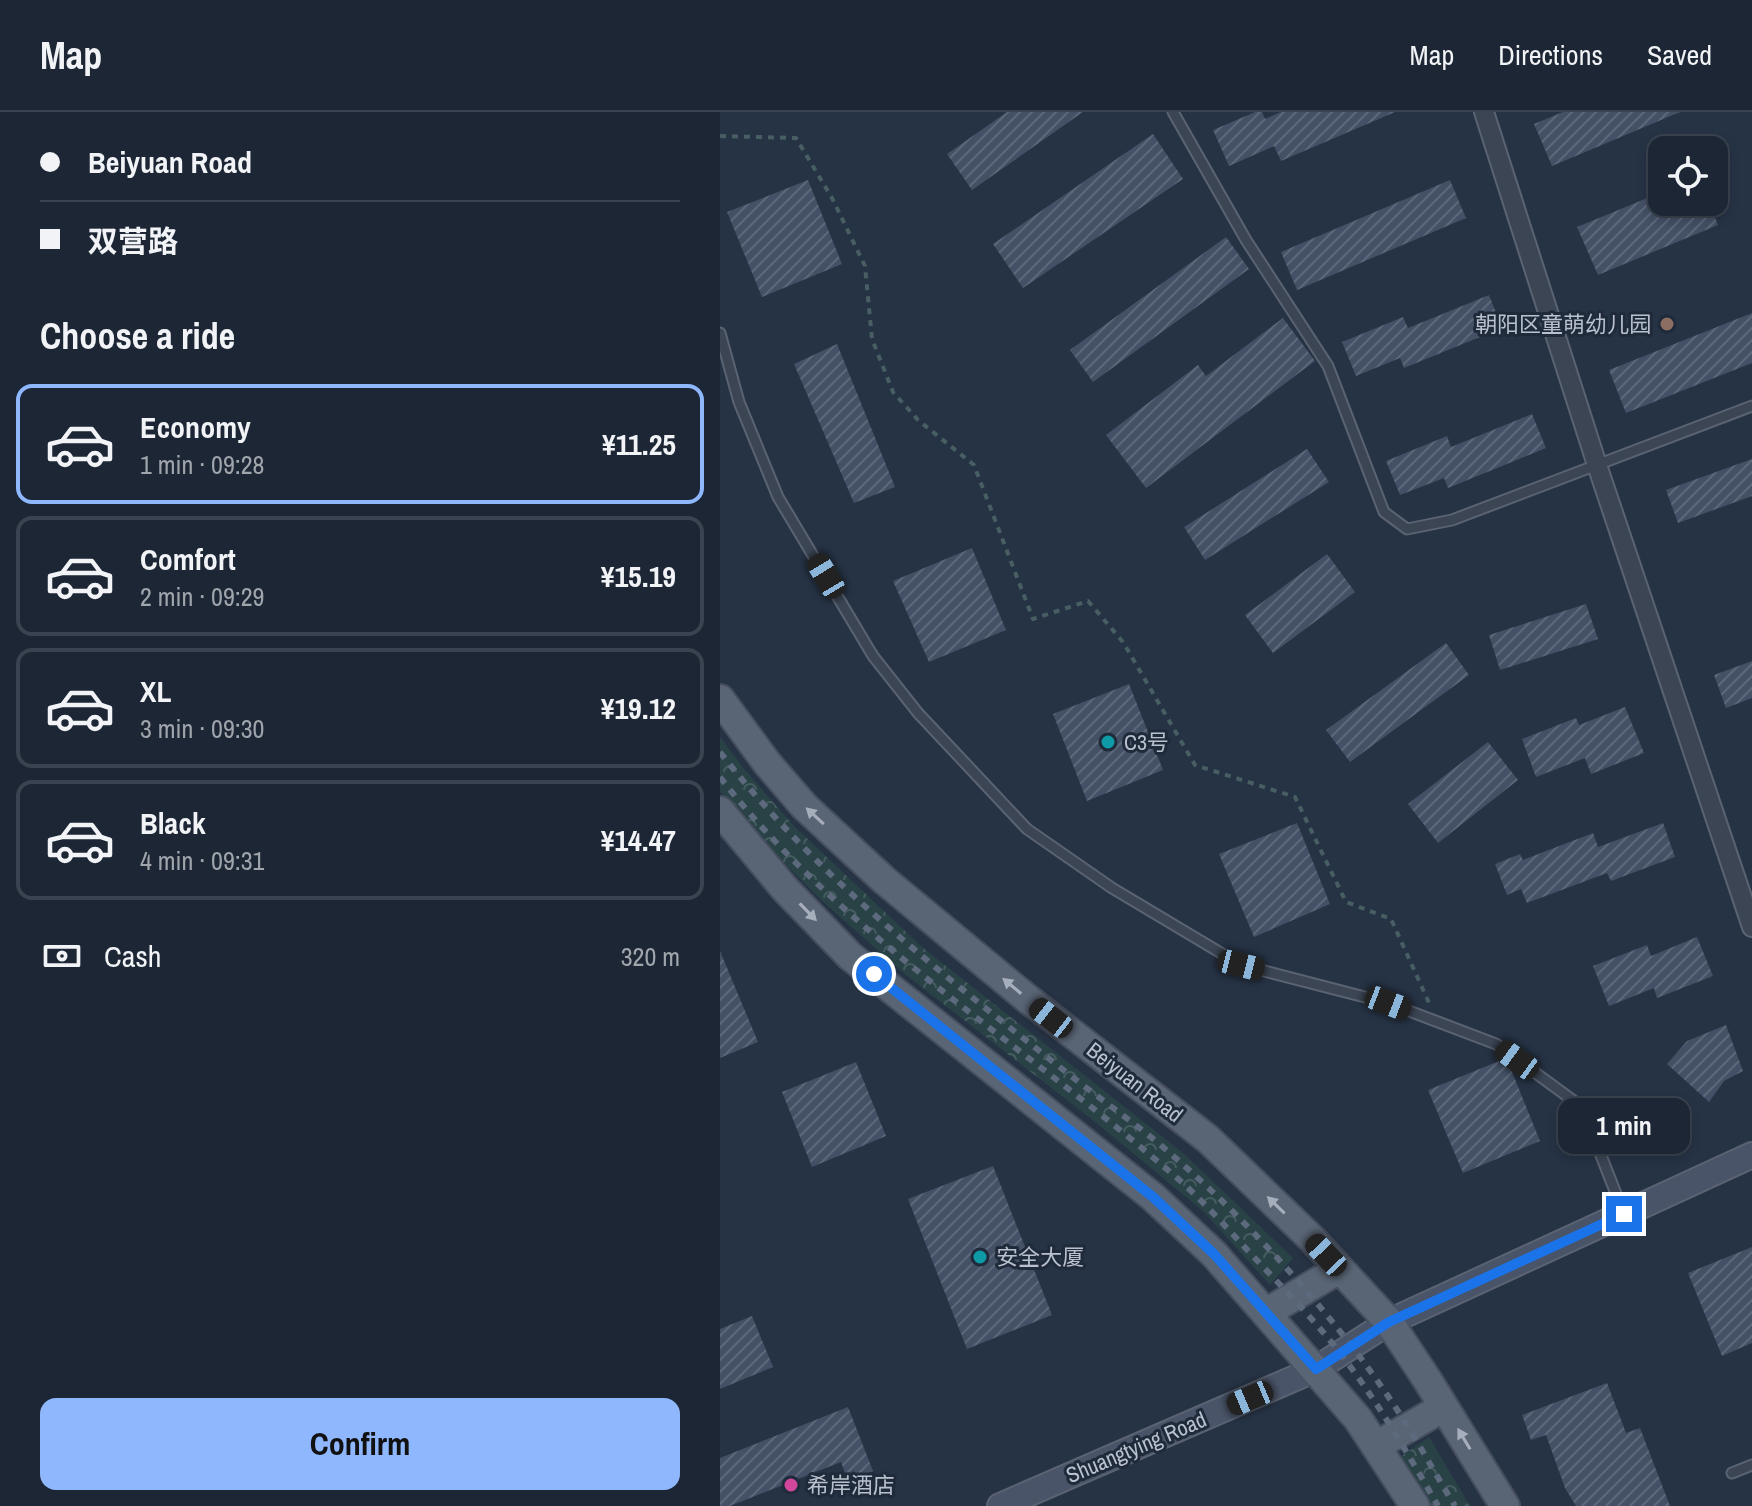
<!DOCTYPE html>
<meta charset="utf-8">
<style>
body{margin:0;font-family:"Archivo Narrow","Noto Sans SC",sans-serif;background:#293240;color:#f1f3f6;height:100vh;display:flex;flex-direction:column;font-size:30px;white-space:nowrap}
*{box-sizing:border-box;margin:0}
p{font-size:26px;color:#a0a5ac}
.icon{flex:none;width:44px;height:44px;fill:none;stroke:currentColor;stroke-width:2;stroke-linecap:round;stroke-linejoin:round}
.map{position:relative;flex:1;overflow:hidden}
.side{display:flex;flex-direction:column;background:#1c2634;width:720px}
.side>*{flex:none}
.top-card{display:grid;align-content:center;height:176px;padding:0 40px;background:#1c2634}
.buttons{position:absolute;left:928px;top:24px;display:grid;gap:16px}
.buttons a{display:grid;place-items:center;width:80px;height:80px;border-radius:16px;background:#1c2634;box-shadow:0 4px 12px #0003,0 0 0 2px #3a434f;font-size:40px}
.end{position:absolute;width:36px;height:36px;margin:-18px;border:10px solid #1a73e8;background:#fff;box-shadow:0 0 0 4px #fff}
.from{border-radius:50%}
.bubble{position:absolute;height:56px;border-radius:16px;background:#1c2634;box-shadow:0 4px 12px #0003,0 0 0 2px #3a434f;font-size:26px;font-weight:800;line-height:56px;text-align:center}
.car{position:absolute;width:24px;height:48px;margin:-24px -12px;border-radius:10px;box-shadow:0 0 6px 2px #0007;background:linear-gradient(#222 24%,#8ab4d8 0 40%,#222 0 76%,#8ab4d8 0 86%,#222 0)}
.top-card b{display:flex;align-items:center;gap:28px;height:76px;font-size:30px}
.top-card b+b{border-top:2px solid #3a434f}
.top-card i{width:20px;height:20px;background:#f1f3f6}
ul{padding:0;list-style:none}
li{display:flex;align-items:center;gap:24px;height:120px;margin:0 16px 12px;padding:0 24px;border:4px solid #3a434f;border-radius:16px}
li div{flex:1}
li b{display:block;font-size:30px}
li em{font-style:normal;font-weight:800}
li.current{border-color:#8fb7fd}
li>.icon{width:72px;height:72px;stroke-width:1.5}
h2{padding:0 40px;font-size:36px;line-height:96px}
.pay{display:flex;align-items:center;gap:20px;height:88px;padding:0 40px;font-size:30px}
.pay p{margin-inline-start:auto}
.cta{display:flex;gap:16px;margin-top:auto;padding:16px 40px}
.cta a{flex:1;height:92px;border-radius:16px;background:#8fb7fd;color:#111;font-size:32px;font-weight:800;line-height:92px;text-align:center}
header{display:flex;align-items:center;gap:48px;box-sizing:border-box;height:112px;padding:0 40px;background:#1c2634;border-bottom:2px solid #3a434f}
header strong{font-size:38px}
nav{display:flex;gap:44px;margin-inline-start:auto;font-size:28px}
main{display:flex;flex:1;min-height:0}
.map>svg:first-child{display:block}
</style>
<header>
<strong>Map</strong>
<nav><a>Map</a><a>Directions</a><a>Saved</a></nav>
</header>
<main>
<section class="side">
<div class="top-card">
<b><i class="from"></i>Beiyuan Road</b>
<b><i></i>双营路</b>
</div>
<h2>Choose a ride</h2>
<ul>
<li class="current"><svg class="icon" aria-label="car" viewBox="0 0 24 24"><path d="M5 17H2v-5l4-1 3-4h7l3 4 3 1v5h-3M9 17h6M6 11h13"/><circle cx="7" cy="17" r="2"/><circle cx="17" cy="17" r="2"/></svg><div><b>Economy</b><p>1 min · 09:28</p></div><em>¥11.25</em></li>
<li><svg class="icon" aria-label="car" viewBox="0 0 24 24"><path d="M5 17H2v-5l4-1 3-4h7l3 4 3 1v5h-3M9 17h6M6 11h13"/><circle cx="7" cy="17" r="2"/><circle cx="17" cy="17" r="2"/></svg><div><b>Comfort</b><p>2 min · 09:29</p></div><em>¥15.19</em></li>
<li><svg class="icon" aria-label="car" viewBox="0 0 24 24"><path d="M5 17H2v-5l4-1 3-4h7l3 4 3 1v5h-3M9 17h6M6 11h13"/><circle cx="7" cy="17" r="2"/><circle cx="17" cy="17" r="2"/></svg><div><b>XL</b><p>3 min · 09:30</p></div><em>¥19.12</em></li>
<li><svg class="icon" aria-label="car" viewBox="0 0 24 24"><path d="M5 17H2v-5l4-1 3-4h7l3 4 3 1v5h-3M9 17h6M6 11h13"/><circle cx="7" cy="17" r="2"/><circle cx="17" cy="17" r="2"/></svg><div><b>Black</b><p>4 min · 09:31</p></div><em>¥14.47</em></li>
</ul>
<div class="pay"><svg class="icon" aria-label="cash" viewBox="0 0 24 24"><path d="M3 7h18v10H3z"/><circle cx="12" cy="12" r="2"/></svg>Cash<p>320 m</p></div>
<div class="cta"><a>Confirm</a></div>
</section>
<div class="map">
<svg width="1032" height="1394" viewBox="0 0 1032 1394">
<defs>
<pattern id="forest-crowns" width="20" height="18" patternUnits="userSpaceOnUse" patternTransform="scale(2)"><rect width="20" height="18" fill="#284246"/><path d="M2 6a3 3 0 1 1 6 0M12 15a3 3 0 1 1 6 0" fill="none" stroke="#455c60"/></pattern>
<pattern id="building-hatch" width="6" height="6" patternUnits="userSpaceOnUse" patternTransform="scale(2)"><rect width="6" height="6" fill="#435065"/><path d="M-1 1l2-2M0 6l6-6M5 7l2-2" fill="none" stroke="#5c677a"/></pattern>
</defs>
<rect width="100%" height="100%" fill="#263345"/>
<!-- forest -->
<path fill="url(#forest-crowns)" d="M 0,625 L 25,658 L 75,715 L 202,835 L 463,1041 L 573,1146 L 550,1173 L 483,1099 L 374,1009 L 186,863 L 102,789 L 51,738 L 0,679 Z
M 709,1325 L 750,1394 L 710,1394 L 680,1345 Z"/>
<!-- building -->
<path fill="url(#building-hatch)" d="M 287,0 L 363,0 L 252,78 L 227,42 Z
M 535,0 L 542,0 L 545,7 L 561,0 L 675,0 L 561,49 L 554,34 L 509,54 L 493,18 Z
M 843,0 L 960,0 L 832,54 L 814,12 Z
M 433,22 L 463,67 L 303,176 L 273,132 Z
M 88,68 L 122,152 L 42,185 L 7,100 Z
M 730,68 L 746,106 L 577,178 L 561,140 Z
M 942,80 L 942,90 L 989,90 L 998,113 L 878,163 L 857,115 Z
M 506,125 L 529,157 L 373,270 L 350,238 Z
M 769,183 L 782,216 L 684,256 L 680,246 L 636,264 L 622,230 L 683,205 L 688,216 Z
M 1032,201 L 1032,251 L 906,301 L 889,258 Z
M 563,206 L 595,249 L 426,376 L 386,323 L 478,253 L 486,264 Z
M 117,232 L 175,375 L 134,391 L 74,252 Z
M 812,302 L 826,336 L 728,376 L 724,366 L 680,383 L 666,349 L 727,324 L 731,335 Z
M 587,337 L 609,370 L 485,448 L 464,415 Z
M 1032,347 L 1032,384 L 958,411 L 946,378 Z
M 252,436 L 286,518 L 209,550 L 173,469 Z
M 607,442 L 635,480 L 553,541 L 525,503 Z
M 866,492 L 878,527 L 780,558 L 769,523 Z
M 726,531 L 749,563 L 630,650 L 606,618 Z
M 1032,549 L 1032,586 L 1006,596 L 994,563 Z
M 409,572 L 443,658 L 367,689 L 333,602 Z
M 905,595 L 924,641 L 871,662 L 865,646 L 816,665 L 802,627 L 856,606 L 859,613 Z
M 768,630 L 798,668 L 718,731 L 688,692 Z
M 577,711 L 610,792 L 534,825 L 499,742 Z
M 943,711 L 955,745 L 891,769 L 887,761 L 807,791 L 801,777 L 787,783 L 775,752 L 800,742 L 803,748 L 873,721 L 878,735 Z
M 977,825 L 993,864 L 937,886 L 934,876 L 889,894 L 873,854 L 927,833 L 931,844 Z
M 0,839 L 38,930 L 0,946 Z
M 1006,913 L 1023,959 L 1004,969 L 989,990 L 947,952 L 967,929 Z
M 784,947 L 788,950 L 820,1029 L 743,1061 L 708,978 Z
M 136,950 L 166,1024 L 92,1055 L 62,980 Z
M 273,1054 L 332,1203 L 247,1237 L 188,1087 Z
M 1032,1135 L 1032,1231 L 1002,1244 L 968,1161 Z
M 32,1204 L 53,1255 L 0,1277 L 0,1217 Z
M 887,1271 L 906,1321 L 920,1316 L 950,1394 L 856,1394 L 845,1376 L 826,1323 L 811,1328 L 802,1303 Z
M 128,1295 L 153,1359 L 128,1369 L 121,1350 L 10,1394 L 0,1394 L 0,1346 Z"/>
<g fill="none" stroke-linecap="round" stroke-linejoin="round">
<!-- lane casing -->
<g stroke="#5a6372" stroke-width="13">
<path id="lane" d="M 453,0 L 526,128 L 608,254 L 664,400 L 687,417 L 732,408 L 1032,294
M 0,221 L 19,290 L 58,385 L 153,544 L 198,601 L 307,717 L 392,776 L 521,853 L 668,891 L 776,932 L 862,995 L 904,1102
M 1012,1361 L 1032,1353"/>
</g>
<!-- street casing -->
<g stroke="#5a6372" stroke-width="22">
<path id="street" d="M 764,0 L 877,353 L 1032,815"/>
</g>
<!-- secondary casing -->
<g stroke="#5a6372" stroke-width="28">
<path id="secondary" d="M 280,1394 L 596,1257 L 669,1210 L 1032,1043"/>
</g>
<!-- primary casing -->
<g stroke="#454e5e" stroke-width="32">
<path id="primary" d="M 0,587 L 47,651 L 84,694 L 164,768 L 309,888 L 488,1027 L 593,1128 L 669,1210 L 708,1269 L 785,1394
M 0,699 L 65,777 L 130,844 L 433,1085 L 494,1142 L 638,1307 L 695,1394
M 546,1201 L 619,1157
M 656,1334 L 724,1295"/>
</g>
<!-- path -->
<path stroke="#475f62" stroke-width="4" stroke-dasharray="6 6" stroke-linecap="butt" d="M 0,24 L 76,26 L 112,86 L 145,154 L 152,227 L 173,280 L 198,308 L 254,353 L 313,507 L 368,489 L 403,530 L 475,653 L 575,685 L 626,790 L 671,807 L 710,893"/>
<!-- lane -->
<use href="#lane" stroke="#3b4554" stroke-width="9"/>
<!-- street -->
<use href="#street" stroke="#3b4554" stroke-width="18"/>
<!-- secondary -->
<use href="#secondary" stroke="#495468" stroke-width="24"/>
<!-- primary -->
<use href="#primary" stroke="#596474" stroke-width="28"/>
<!-- rail -->
<path stroke="#5d697c" stroke-width="6" stroke-dasharray="8 8" stroke-linecap="butt" d="M 0,640 C 98,767 226,865 351,964 C 387,992 426,1019 460,1050 C 535,1116 617,1208 672,1290 C 695,1324 714,1360 735,1394
M 0,665 C 119,820 303,932 450,1060 C 479,1084 505,1114 531,1142 C 560,1173 590,1203 616,1236 C 655,1285 687,1340 718,1394"/>
</g>
<!-- one-way arrows -->
<defs><path id="oneway-solid" d="M-6-.8H1V-3.2L6.5 0L1 3.2V.8H-6Z" transform="scale(2)"/></defs>
<g fill="#a6aebc">
<use href="#oneway-solid" transform="translate(95 704) rotate(-137)"/>
<use href="#oneway-solid" transform="translate(88 800) rotate(46)"/>
<use href="#oneway-solid" transform="translate(292 874) rotate(-140)"/>
<use href="#oneway-solid" transform="translate(556 1093) rotate(-136)"/>
<use href="#oneway-solid" transform="translate(744 1327) rotate(-121)"/>
</g>
<g fill="none" stroke-linecap="round" stroke-linejoin="round">
<!-- route -->
<path stroke="#1a73e8" stroke-width="10" d="M 154,862 L 433,1085 L 494,1142 L 596,1257 L 669,1210 L 904,1102"/>
</g>
<!-- markers -->
<circle fill="#8d6e63" stroke="#1f2a3a" stroke-width="3" cx="947" cy="212" r="8"/>
<g fill="#0f9aa8" stroke="#1f2a3a" stroke-width="3">
<circle cx="388" cy="630" r="8"/>
<circle cx="260" cy="1145" r="8"/>
</g>
<circle fill="#d1479c" stroke="#1f2a3a" stroke-width="3" cx="71" cy="1373" r="8"/>
<g text-anchor="middle" dominant-baseline="central" stroke-width="6" stroke-linejoin="round" paint-order="stroke">
<!-- poi labels -->
<g font-size="22" fill="#b9c0ce" stroke="#1f2a3a" text-anchor="start">
<text x="931" y="212" text-anchor="end">朝阳区童萌幼儿园</text>
<text x="404" y="630">C3号</text>
<text x="276" y="1145">安全大厦</text>
<text x="87" y="1373">希岸酒店</text>
</g>
<!-- street labels -->
<g font-size="22" fill="#b9c0ce" stroke="#1f2a3a">
<text transform="translate(415 970) rotate(38)">Beiyuan Road</text>
<text transform="translate(416 1335) rotate(-23)">Shuangtying Road</text>
</g>
</g>
</svg>
<div class="buttons">
<a><svg class="icon" aria-label="locate" viewBox="0 0 24 24"><circle cx="12" cy="12" r="6"/><path d="M12 2v4M12 18v4M2 12h4M18 12h4"/></svg></a>
</div>
<i class="end from" style="left:154px;top:862px"></i>
<i class="end" style="left:904px;top:1102px"></i>
<div class="bubble" style="left:838px;top:986px;width:132px">1 min</div>
<i class="car" style="left:106px;top:464px;rotate:329deg"></i>
<i class="car" style="left:521px;top:853px;rotate:104deg"></i>
<i class="car" style="left:668px;top:891px;rotate:111deg"></i>
<i class="car" style="left:331px;top:906px;rotate:308deg"></i>
<i class="car" style="left:797px;top:948px;rotate:306deg"></i>
<i class="car" style="left:606px;top:1143px;rotate:317deg"></i>
<i class="car" style="left:530px;top:1286px;rotate:247deg"></i>
</div>
</main>
